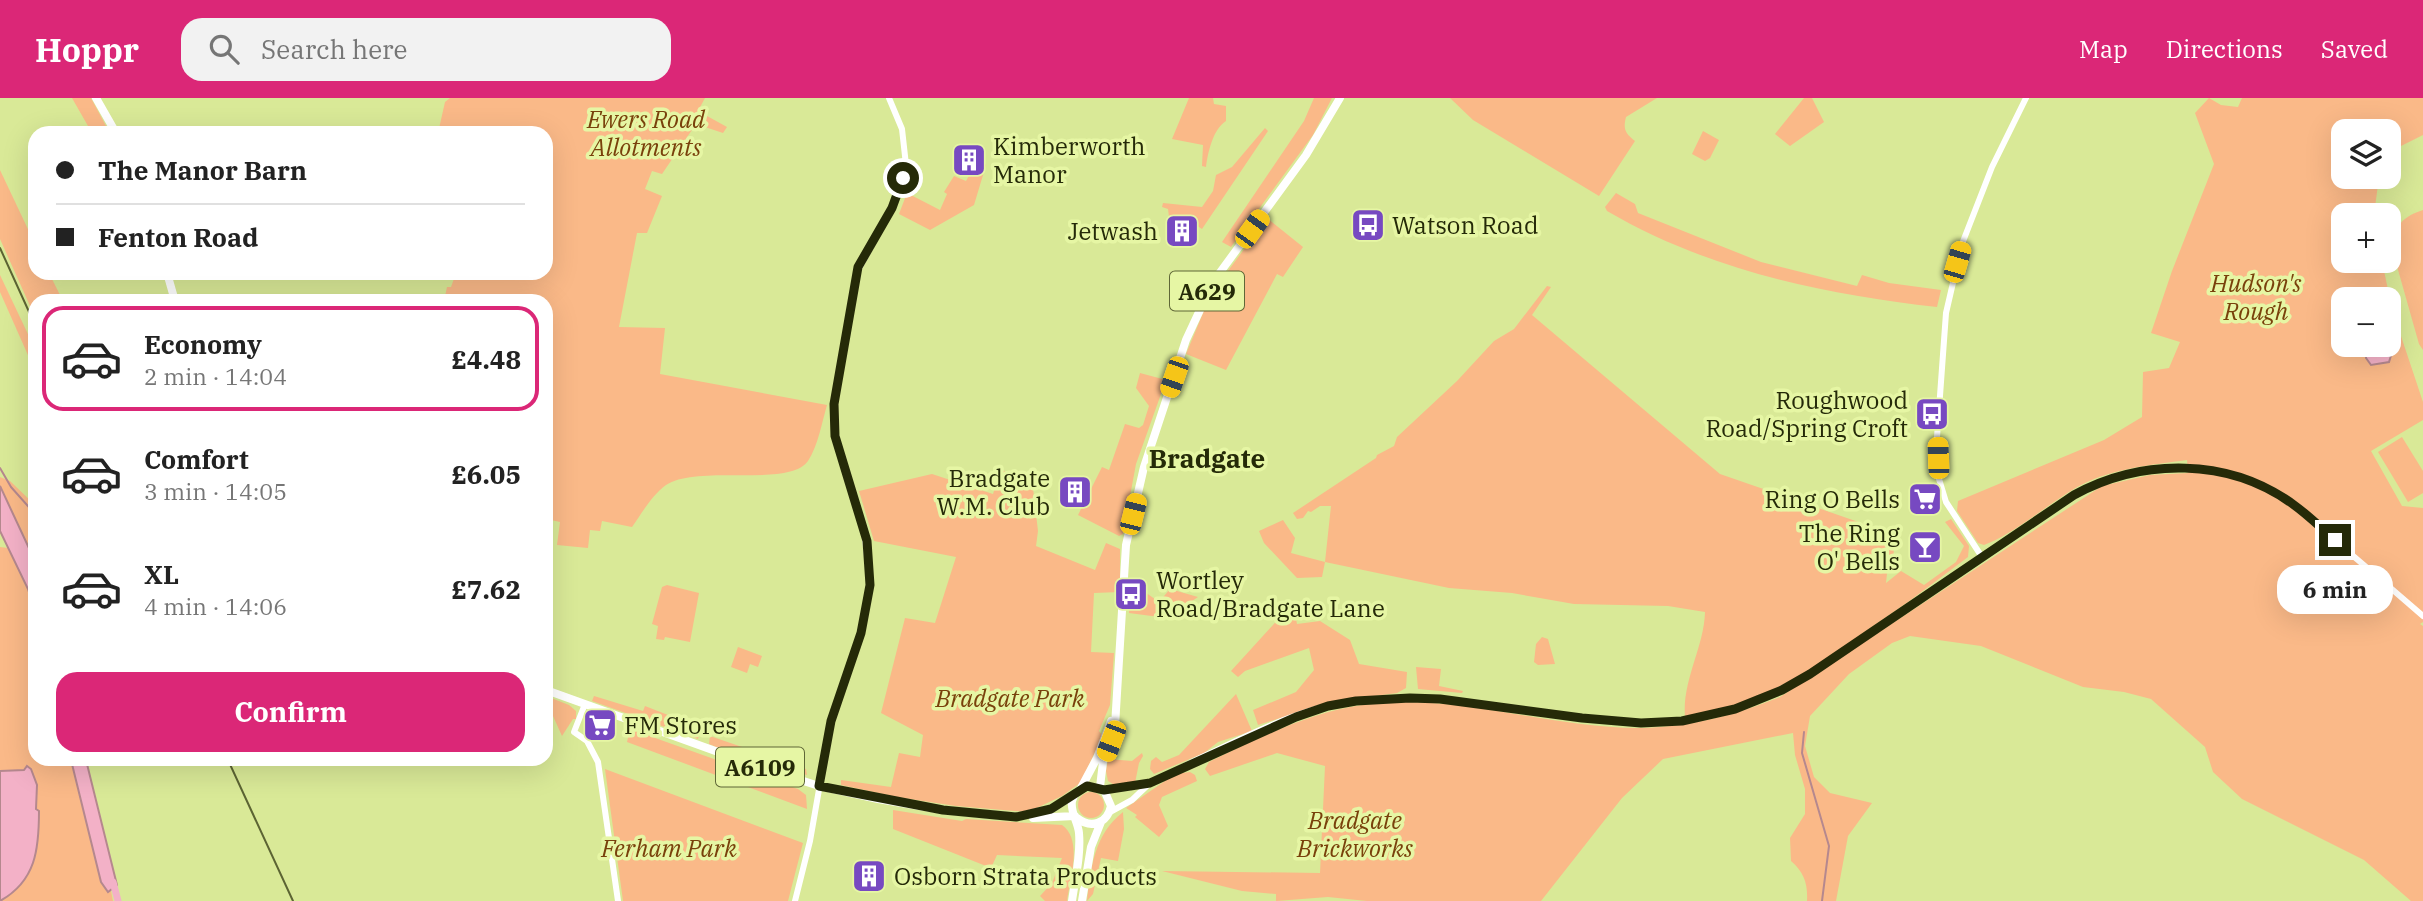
<!DOCTYPE html>
<meta charset="utf-8">
<style>
body{margin:0;font-family:"IBM Plex Serif",serif;background:#f2f2f2;color:#222;height:100vh;display:flex;flex-direction:column;font-size:26px;white-space:nowrap}
*{box-sizing:border-box;margin:0}
p{font-size:23px;color:#767676}
.icon{flex:none;width:38px;height:38px;fill:none;stroke:currentColor;stroke-width:2;stroke-linecap:round;stroke-linejoin:round}
.map{position:relative;flex:1;overflow:hidden}
.drawer{position:absolute;left:28px;top:196px;width:525px;height:472px;display:flex;flex-direction:column;background:#fff;border-radius:21px;box-shadow:0 7px 28px #0002}
.drawer>*{flex:none}
.guide{position:absolute;left:28px;top:28px;width:525px;height:154px;border-radius:21px;box-shadow:0 7px 28px #0002;display:grid;align-content:center;height:154px;padding:0 28px;background:#fff}
.controls{position:absolute;left:2331px;top:21px;display:grid;gap:14px}
.controls a{display:grid;place-items:center;width:70px;height:70px;border-radius:14px;background:#fff;box-shadow:0 7px 28px #0002;font-size:35px}
.end{position:absolute;width:32px;height:32px;margin:-16px;border:9px solid #252a08;background:#fff;box-shadow:0 0 0 4px #fff}
.from{border-radius:50%}
.bubble{position:absolute;height:49px;border-radius:21px;background:#fff;box-shadow:0 7px 28px #0002;font-size:23px;font-weight:700;line-height:49px;text-align:center}
.car{position:absolute;width:21px;height:42px;margin:-21px -10px;border-radius:9px;box-shadow:0 0 5px 2px #0007;background:linear-gradient(#f5c518 24%,#345 0 40%,#f5c518 0 76%,#345 0 86%,#f5c518 0)}
.guide b{display:flex;align-items:center;gap:24px;height:66px;font-size:26px}
.guide b+b{border-top:2px solid #e0e0e0}
.guide i{width:18px;height:18px;background:#222}
ul{padding:12px 0 0;list-style:none}
li{display:flex;align-items:center;gap:21px;height:105px;margin:0 14px 10px;padding:0 14px;border:4px solid transparent;border-radius:21px}
li div{flex:1}
li b{display:block;font-size:26px}
li em{font-style:normal;font-weight:700}
li.selected{border-color:#db2777}
li>.icon{width:63px;height:63px;stroke-width:1.5}
.button{display:flex;gap:14px;margin-top:auto;padding:14px 28px}
.button a{flex:1;height:80px;border-radius:21px;background:#db2777;color:#fff;font-size:28px;font-weight:700;line-height:80px;text-align:center}
header{display:flex;align-items:center;gap:42px;box-sizing:border-box;height:98px;padding:0 35px;background:#db2777;color:#fff}
header strong{font-size:33px}
nav{display:flex;gap:38px;margin-inline-start:auto;font-size:24px}
.search{width:490px;height:63px;background:#f2f2f2;display:flex;align-items:center;gap:18px;box-sizing:border-box;padding:0 24px;border-radius:21px;color:#767676;font-size:26px}
.map>svg:first-child{display:block}
</style>
<header>
<strong>Hoppr</strong>
<div class="search"><svg class="icon" aria-label="search" viewBox="0 0 24 24"><circle cx="10" cy="10" r="6"/><path d="M15 15l6 6"/></svg>Search here</div>
<nav><a>Map</a><a>Directions</a><a>Saved</a></nav>
</header>
<div class="map">
<svg width="2423" height="803" viewBox="0 0 2423 803">
<rect width="100%" height="100%" fill="#d9e997"/>
<!-- green -->
<path fill="#fab988" fill-rule="evenodd" d="M 72,0 L 91,0 L 106,28 L 104,35 L 92,35 Z
M 450,0 L 705,0 L 698,13 L 727,29 L 723,35 L 696,26 L 662,76 L 652,73 L 645,91 L 662,98 L 647,135 L 637,135 L 619,229 L 665,230 L 660,276 L 827,307 C 822,324 818,348 808,363 C 789,390 698,366 666,387 C 652,397 642,415 632,429 L 602,423 L 600,433 L 590,432 L 588,450 L 557,447 L 560,424 L 551,422 L 552,392 L 546,382 L 546,203 L 444,203 L 447,189 L 451,189 L 456,175 L 546,175 L 546,35 L 438,35 L 445,4 Z
M 1189,0 L 1213,0 L 1214,6 L 1226,8 L 1226,23 C 1213,31 1208,54 1206,69 L 1202,68 L 1203,47 L 1172,41 Z
M 1314,0 L 1332,0 L 1313,37 L 1231,149 L 1222,144 L 1304,23 Z
M 1450,0 L 1657,0 L 1626,19 C 1623,31 1625,35 1635,43 L 1599,98 L 1473,22 Z
M 1804,0 L 1812,0 L 1824,24 L 1790,48 L 1775,36 Z
M 2209,0 L 2221,7 L 2238,9 L 2242,0 L 2423,0 L 2423,37 L 2389,54 L 2389,33 L 2343,33 L 2343,79 L 2379,79 L 2374,117 L 2343,117 L 2343,163 L 2382,163 L 2392,211 L 2423,304 L 2423,322 L 2371,353 L 2402,408 L 2423,410 L 2423,524 L 2420,526 L 2423,528 L 2423,803 L 2411,803 L 2364,762 L 2242,701 L 2213,674 L 2205,649 L 2151,601 L 2124,594 L 2083,589 L 1981,548 L 1910,538 L 1892,545 L 1849,576 L 1810,618 L 1805,648 L 1814,679 L 1830,695 L 1872,705 L 1848,738 L 1836,803 L 1807,803 C 1808,786 1804,774 1791,763 L 1790,740 L 1805,716 L 1805,691 L 1795,657 L 1793,635 L 1663,661 L 1622,700 L 1541,803 L 1367,803 L 1328,799 L 1276,803 L 1276,796 L 1242,793 L 1162,773 L 1320,775 L 1325,668 L 1277,655 L 1210,678 L 1205,671 L 1209,664 C 1258,640 1308,615 1362,607 C 1455,593 1549,631 1641,630 C 1690,629 1735,617 1780,599 L 2102,388 L 2150,377 L 2188,375 L 2187,362 C 2151,367 2114,370 2081,387 C 2051,403 2015,436 1984,447 L 1978,445 L 1957,413 L 1958,403 L 2104,342 L 2142,319 L 2143,274 L 2169,270 L 2180,244 L 2151,235 L 2172,173 L 2214,66 L 2195,15 ZM 2343,201 L 2389,201 L 2389,247 L 2343,247 Z
M 1265,30 L 1268,33 L 1202,131 L 1187,121 L 1172,141 L 1168,111 L 1162,109 L 1163,105 L 1202,109 L 1213,93 L 1216,77 L 1232,69 Z
M 1703,33 L 1719,42 L 1710,60 L 1705,63 L 1692,56 Z
M 979,59 L 986,67 L 974,107 L 930,132 L 899,116 L 907,95 L 940,112 L 947,96 L 944,94 L 954,78 L 966,83 Z
M 0,72 L 35,146 L 35,175 L 49,175 L 63,203 L 35,203 L 35,219 L 0,141 Z
M 1616,95 L 1635,106 L 1638,115 L 1761,164 L 1857,188 L 1862,177 L 1889,185 L 1941,192 L 1937,209 C 1822,196 1708,172 1607,113 L 1605,109 Z
M 2423,112 L 2423,252 L 2419,246 L 2391,147 C 2394,128 2404,118 2423,112 Z
M 1267,120 L 1303,149 L 1283,179 L 1277,176 L 1226,272 L 1186,256 L 1211,196 Z
M 0,177 L 35,251 L 35,273 L 0,194 Z
M 1547,188 L 1551,189 L 1532,217 L 1720,376 L 1893,436 L 1894,462 L 1888,466 L 1886,485 L 1901,473 L 1924,487 L 1956,464 L 1964,448 L 1945,424 L 1951,421 L 1969,448 L 1968,459 L 1908,504 L 1798,580 L 1759,599 L 1726,610 L 1685,619 C 1682,582 1704,550 1705,514 L 1668,508 L 1574,506 L 1512,495 L 1449,490 L 1325,464 L 1322,479 L 1297,480 L 1264,445 L 1259,433 L 1283,422 L 1295,440 L 1291,455 L 1325,464 L 1331,408 L 1320,408 L 1311,414 L 1308,413 L 1303,420 L 1297,421 L 1293,415 L 1376,360 L 1377,357 L 1394,348 L 1397,339 L 1457,283 L 1494,243 L 1514,231 Z
M 1140,275 L 1166,282 L 1136,366 L 1123,436 L 1119,438 L 1078,417 L 1102,369 L 1109,372 L 1125,326 L 1139,330 L 1143,327 L 1149,308 L 1136,290 Z
M 2402,339 L 2423,373 L 2423,395 L 2408,404 L 2378,354 Z
M 1001,371 L 1033,390 L 1038,433 L 1036,448 L 1095,472 L 1106,445 L 1120,451 L 1120,494 L 1094,495 L 1091,554 L 1114,555 L 1110,607 L 1099,633 L 1103,638 L 1080,685 L 1062,698 L 1028,714 L 956,708 L 897,699 L 841,687 L 841,682 L 891,689 L 899,655 L 920,659 L 923,637 L 881,615 L 905,520 L 935,525 L 956,459 L 874,443 L 859,393 L 932,376 L 993,396 Z
M 0,379 L 10,383 L 35,407 L 35,463 L 0,388 Z
M 0,449 L 8,450 L 28,491 L 35,513 L 35,662 L 71,662 L 101,784 L 108,794 L 111,793 L 113,803 L 0,803 Z
M 667,487 L 699,495 L 690,544 L 665,539 L 664,542 L 656,541 L 658,528 L 652,526 L 662,489 Z
M 1130,490 L 1140,499 L 1145,494 L 1159,504 L 1170,491 L 1198,499 L 1167,520 L 1129,515 Z
M 1293,505 L 1297,526 L 1320,523 L 1350,542 L 1359,566 L 1407,574 L 1406,590 L 1397,595 L 1331,604 L 1258,627 L 1253,612 L 1296,594 L 1314,572 L 1309,550 L 1245,573 L 1238,579 L 1231,573 Z
M 1542,539 L 1548,541 L 1555,566 L 1538,567 L 1534,564 L 1536,546 Z
M 738,549 L 762,558 L 758,569 L 750,566 L 747,575 L 731,569 Z
M 1416,569 L 1441,571 L 1439,588 L 1463,593 L 1462,595 L 1418,591 Z
M 1236,596 L 1252,633 L 1218,644 L 1204,655 L 1154,676 L 1150,671 L 1151,663 L 1156,659 L 1162,664 L 1179,657 Z
M 546,598 L 569,607 L 576,613 L 576,621 L 573,621 L 562,638 L 553,618 L 546,613 Z
M 594,598 L 643,613 L 645,608 L 668,617 L 670,621 L 698,629 L 700,632 L 698,641 L 592,603 Z
M 630,631 L 798,691 L 806,697 L 807,711 L 627,644 Z
M 710,638 L 806,671 L 807,677 L 716,649 L 709,646 Z
M 1142,655 L 1143,658 L 1139,665 L 1135,685 L 1116,688 L 1108,683 L 1106,673 L 1108,661 L 1132,663 Z
M 605,671 L 803,745 L 788,803 L 623,803 Z
M 1190,674 L 1195,677 L 1197,683 L 1162,699 L 1159,707 L 1168,728 L 1159,739 L 1135,719 L 1137,717 L 1126,710 L 1175,676 Z
M1078 707a13 13 0 1 1 26 0a13 13 0 1 1-26 0Z
M 893,712 L 962,723 L 966,721 L 1062,727 C 1083,742 1070,780 1067,803 L 1045,803 L 1040,798 L 1052,785 L 1062,760 L 997,757 L 991,770 L 893,731 Z
M 1123,714 L 1124,731 L 1118,763 L 1101,760 L 1093,796 L 1087,803 C 1091,769 1094,737 1123,714 Z"/>
<!-- water -->
<path fill="#f3b1c7" stroke="#b5888e" stroke-width="2" d="M 2389,242 L 2393,251 L 2389,264 L 2371,267 L 2366,260 L 2366,249 L 2368,247 L 2389,247 Z
M 0,388 L 35,463 L 35,513 L 28,491 L 0,433 Z
M 71,662 L 86,662 L 117,787 L 108,794 L 101,784 Z
M 27,668 L 31,671 L 37,687 L 36,711 L 39,713 C 39,751 36,783 0,803 L 0,673 L 24,672 Z"/>
<g fill="none" stroke-linecap="round" stroke-linejoin="round">
<!-- stream -->
<path stroke="#b5888e" stroke-width="2" d="M 0,370 L 11,389 L 35,416
M 1804,634 L 1802,655 L 1829,748 L 1822,803"/>
<!-- canal -->
<path stroke="#f3b1c7" stroke-width="7" d="M 113,784 L 118,803"/>
<!-- minor -->
<path stroke="#fff" stroke-width="6" d="M 1982,459 L 1946,404 L 1939,381 L 1937,339 L 1946,215 L 1962,146 L 1992,69 L 2026,0
M 585,606 L 574,634 L 587,643 L 598,664 L 618,803
M 1104,692 C 1120,690 1136,690 1151,685 C 1166,679 1180,670 1194,663 C 1239,641 1298,611 1347,604 C 1418,594 1489,607 1559,617 C 1596,622 1633,627 1670,624 C 1721,620 1766,600 1810,576 L 2074,397 C 2143,359 2227,360 2293,406 C 2307,416 2320,429 2333,441 C 2363,466 2393,492 2423,518
M 1110,714 L 1132,702 L 1150,685
M 795,803 L 810,743 L 831,623 L 861,535 L 870,487 L 864,431 L 838,349 L 833,315 L 856,176 L 892,110 L 906,67 L 902,31 L 889,0"/>
<!-- major -->
<path stroke="#fff" stroke-width="8" d="M 96,0 L 116,35
M 167,175 L 175,203
M 546,592 L 757,668 L 819,688 L 878,701 L 943,712 L 1016,719 L 1051,711 L 1075,696
M 1100,689 L 1103,664 L 1115,628 L 1126,447 L 1144,369 L 1186,242 L 1213,184 L 1306,57 L 1340,0
M 1081,690 L 1097,660 L 1111,623
M 1033,720 L 1075,718
M 1072,803 C 1075,781 1081,758 1079,735 C 1078,724 1070,714 1072,703 C 1074,695 1079,691 1087,688 L 1104,692 L 1111,708 C 1107,726 1091,731 1077,720
M 1082,803 L 1091,749 L 1101,724"/>
<!-- rail -->
<path stroke="#5c6433" stroke-width="2" d="M 0,150 L 35,227
M 228,662 L 293,803"/>
</g>
<g fill="none" stroke-linecap="round" stroke-linejoin="round">
<!-- route -->
<path stroke="#252a08" stroke-width="9" d="M 903,80 L 892,110 L 858,169 L 834,306 L 835,338 L 867,443 L 870,487 L 861,535 L 831,623 L 819,688 L 943,712 L 1016,719 L 1051,711 L 1087,688 L 1104,692 L 1150,685 L 1296,619 L 1328,608 L 1356,603 L 1410,600 L 1440,601 L 1582,620 L 1641,625 L 1682,623 L 1735,611 L 1782,592 L 1810,576 L 2074,397 C 2142,360 2229,359 2294,407 C 2308,417 2321,430 2335,442"/>
</g>
<!-- icons -->
<defs>
<g id="building-square" transform="scale(1.75)"><rect x="-9" y="-9" width="18" height="18" rx="4" fill="#7749c1" stroke="#e6f6a4"/><path d="M-4-6H4V6H1V3H-1V6H-4ZM-2.5-4.3h1.7v1.8h-1.7ZM.8-4.3h1.7v1.8H.8ZM-2.5-1h1.7V.8h-1.7ZM.8-1h1.7V.8H.8Z" fill="#fff"/></g>
<g id="bus-square" transform="scale(1.75)"><rect x="-9" y="-9" width="18" height="18" rx="4" fill="#7749c1" stroke="#e6f6a4"/><path d="M-5-6H5V4H4V6H2V4H-2V6H-4V4H-5ZM-3.5-4V0h7V-4ZM-3.5 1.2v1.5H-2V1.2ZM2 1.2v1.5H3.5V1.2Z" fill="#fff"/></g>
<g id="supermarket-square" transform="scale(1.75)"><rect x="-9" y="-9" width="18" height="18" rx="4" fill="#7749c1" stroke="#e6f6a4"/><path d="M-6-5.5h2.5l.6 2H6L4.5 2H-2.5L-4.4-4H-6ZM-1.5 3.2a1.3 1.3 0 1 0 .1 0ZM3 3.2a1.3 1.3 0 1 0 .1 0Z" fill="#fff"/></g>
<g id="bar-square" transform="scale(1.75)"><rect x="-9" y="-9" width="18" height="18" rx="4" fill="#7749c1" stroke="#e6f6a4"/><path d="M-6-5H6L.8 .8V4.5H3.5V6h-7V4.5H-.8V.8Z" fill="#fff"/></g>
</defs>
<g fill-rule="evenodd">
<use href="#building-square" x="969" y="62"/>
<use href="#bus-square" x="1368" y="127"/>
<use href="#building-square" x="1182" y="133"/>
<use href="#bus-square" x="1932" y="316"/>
<use href="#building-square" x="1075" y="394"/>
<use href="#supermarket-square" x="1925" y="401"/>
<use href="#bar-square" x="1925" y="449"/>
<use href="#bus-square" x="1131" y="496"/>
<use href="#supermarket-square" x="600" y="627"/>
<use href="#building-square" x="869" y="778"/>
</g>
<g text-anchor="middle" dominant-baseline="central" stroke-width="7" stroke-linejoin="round" paint-order="stroke">
<!-- shield labels -->
<g fill="#e6f6a4" stroke="#5f6737" stroke-width="2">
<rect x="1170" y="173.5" width="74" height="39" rx="5"/>
<rect x="716" y="649.5" width="88" height="39" rx="5"/>
</g>
<g font-size="23" font-weight="bold" fill="#252a08">
<text x="1207" y="193">A629</text>
<text x="760" y="669">A6109</text>
</g>
<!-- park labels -->
<g font-size="24" font-style="italic" fill="#79410b" stroke="#e6f6a4">
<text x="646" y="21">Ewers Road<tspan x="646" dy="28">Allotments</tspan></text>
<text x="2256" y="185">Hudson's<tspan x="2256" dy="28">Rough</tspan></text>
<text x="1010" y="600">Bradgate Park</text>
<text x="1355" y="722">Bradgate<tspan x="1355" dy="28">Brickworks</tspan></text>
<text x="669" y="750">Ferham Park</text>
</g>
<!-- poi labels -->
<g font-size="24" fill="#252a08" stroke="#e6f6a4" text-anchor="start">
<text x="993" y="48">Kimberworth<tspan x="993" dy="28">Manor</tspan></text>
<text x="1392" y="127">Watson Road</text>
<text x="1158" y="133" text-anchor="end">Jetwash</text>
<text x="1908" y="302" text-anchor="end">Roughwood<tspan x="1908" dy="28">Road/Spring Croft</tspan></text>
<text x="1050" y="380" text-anchor="end">Bradgate<tspan x="1050" dy="28">W.M. Club</tspan></text>
<text x="1900" y="401" text-anchor="end">Ring O Bells</text>
<text x="1900" y="435" text-anchor="end">The Ring<tspan x="1900" dy="28">O' Bells</tspan></text>
<text x="1156" y="482">Wortley<tspan x="1156" dy="28">Road/Bradgate Lane</tspan></text>
<text x="624" y="627">FM Stores</text>
<text x="894" y="778">Osborn Strata Products</text>
</g>
<!-- neighbourhood labels -->
<g font-size="26" font-weight="bold" fill="#252a08" stroke="#e6f6a4">
<text x="1207" y="360">Bradgate</text>
</g>
</g>
</svg>
<div class="controls">
<a><svg class="icon" aria-label="layers" viewBox="0 0 24 24"><path d="M12 4l9 5-9 5-9-5zM3 14l9 5 9-5"/></svg></a>
<a>+</a>
<a>−</a>
</div>
<i class="end from" style="left:903px;top:80px"></i>
<i class="end" style="left:2335px;top:442px"></i>
<div class="bubble" style="left:2277px;top:467px;width:116px">6 min</div>
<i class="car" style="left:1252px;top:131px;rotate:36deg"></i>
<i class="car" style="left:1957px;top:164px;rotate:16deg"></i>
<i class="car" style="left:1174px;top:279px;rotate:199deg"></i>
<i class="car" style="left:1938px;top:360px;rotate:358deg"></i>
<i class="car" style="left:1133px;top:416px;rotate:14deg"></i>
<i class="car" style="left:1111px;top:643px;rotate:201deg"></i>
<div class="guide">
<b><i class="from"></i>The Manor Barn</b>
<b><i></i>Fenton Road</b>
</div>
<section class="drawer">
<ul>
<li class="selected"><svg class="icon" aria-label="car" viewBox="0 0 24 24"><path d="M5 17H2v-5l4-1 3-4h7l3 4 3 1v5h-3M9 17h6M6 11h13"/><circle cx="7" cy="17" r="2"/><circle cx="17" cy="17" r="2"/></svg><div><b>Economy</b><p>2 min · 14:04</p></div><em>£4.48</em></li>
<li><svg class="icon" aria-label="car" viewBox="0 0 24 24"><path d="M5 17H2v-5l4-1 3-4h7l3 4 3 1v5h-3M9 17h6M6 11h13"/><circle cx="7" cy="17" r="2"/><circle cx="17" cy="17" r="2"/></svg><div><b>Comfort</b><p>3 min · 14:05</p></div><em>£6.05</em></li>
<li><svg class="icon" aria-label="car" viewBox="0 0 24 24"><path d="M5 17H2v-5l4-1 3-4h7l3 4 3 1v5h-3M9 17h6M6 11h13"/><circle cx="7" cy="17" r="2"/><circle cx="17" cy="17" r="2"/></svg><div><b>XL</b><p>4 min · 14:06</p></div><em>£7.62</em></li>
</ul>
<div class="button"><a>Confirm</a></div>
</section>
</div>
